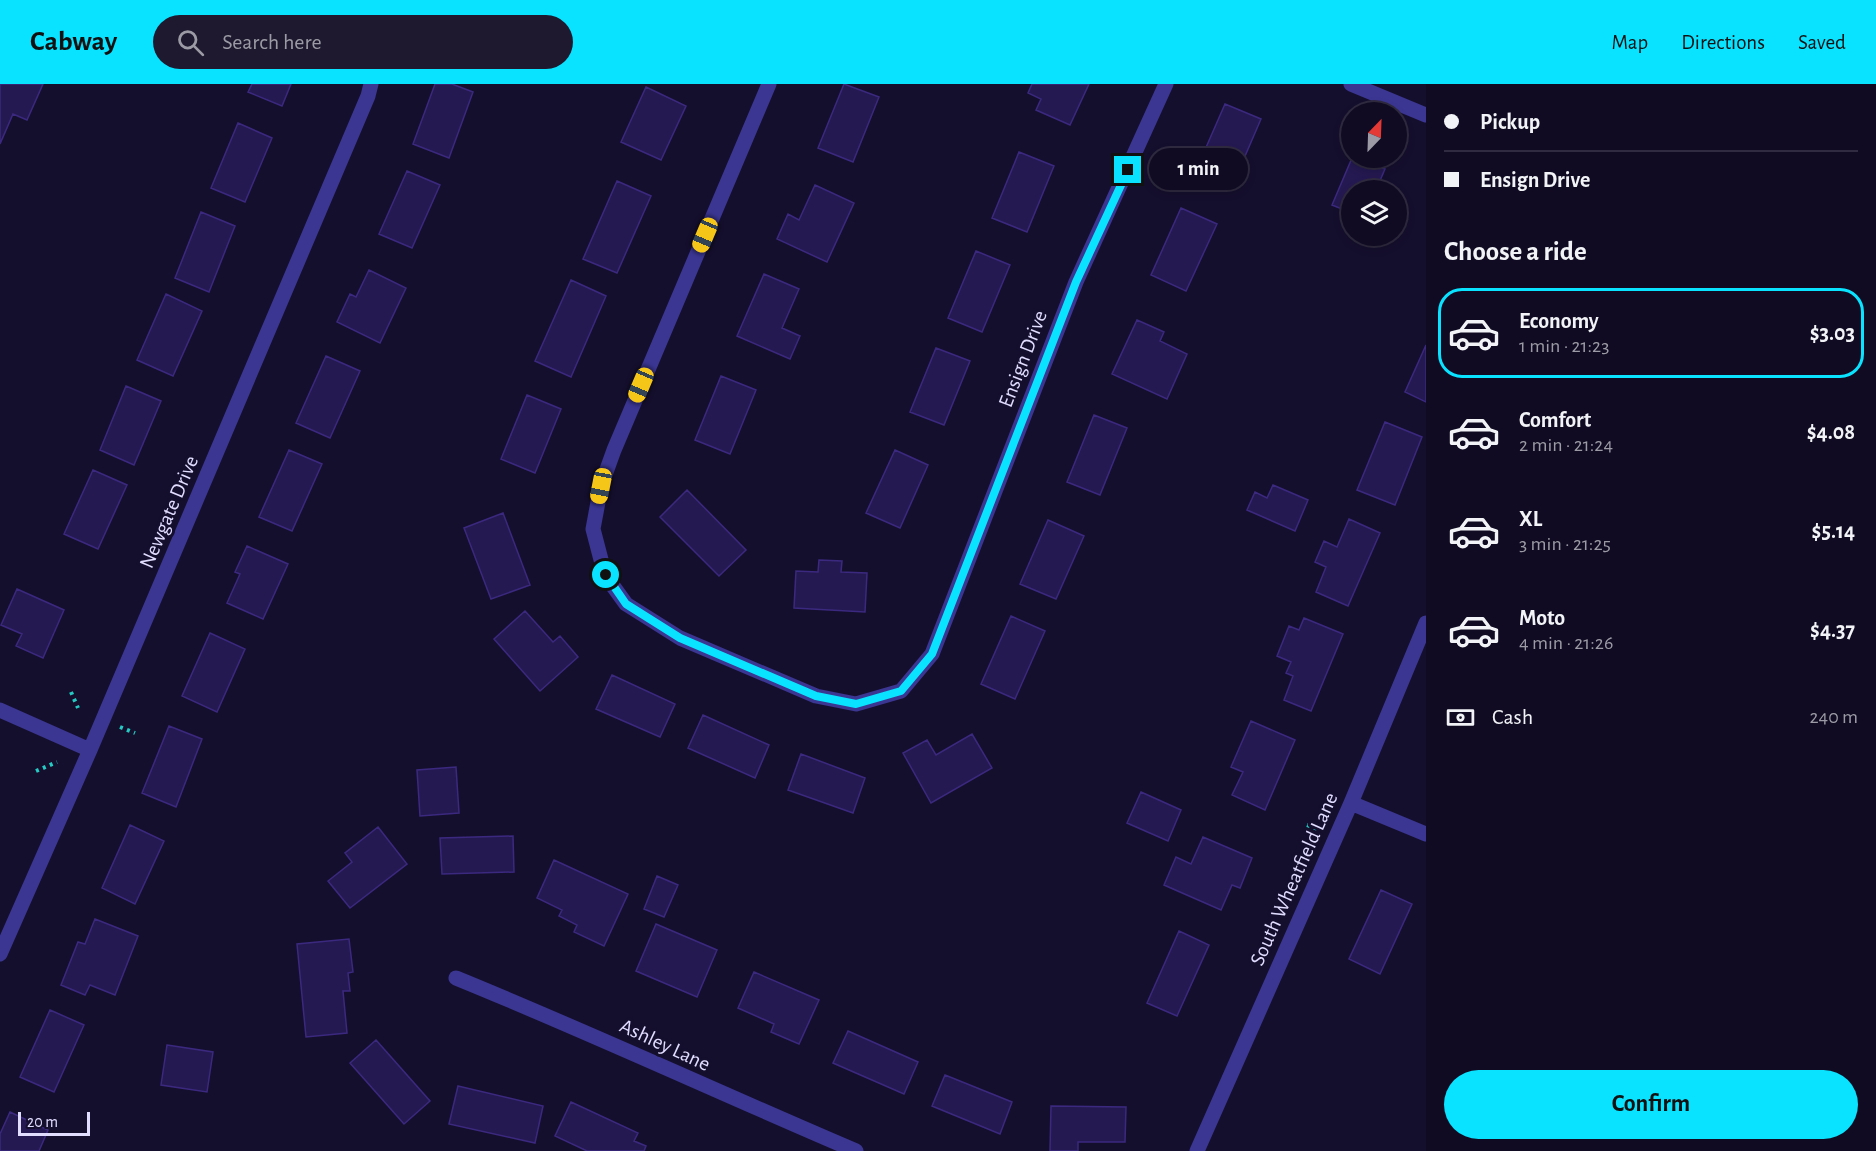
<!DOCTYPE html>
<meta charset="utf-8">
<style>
body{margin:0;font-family:"Alegreya Sans",sans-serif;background:#1e192f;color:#f1f3f6;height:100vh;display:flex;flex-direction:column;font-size:22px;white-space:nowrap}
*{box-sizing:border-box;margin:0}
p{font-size:20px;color:#9c9ba5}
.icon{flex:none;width:33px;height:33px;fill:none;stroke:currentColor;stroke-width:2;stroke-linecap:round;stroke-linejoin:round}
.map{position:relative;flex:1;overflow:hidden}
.sheet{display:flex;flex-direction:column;background:#100b22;width:450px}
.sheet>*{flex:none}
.banner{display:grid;align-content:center;height:132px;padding:0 18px;background:#100b22}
.needle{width:39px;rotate:23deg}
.buttons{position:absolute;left:1341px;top:18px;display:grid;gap:12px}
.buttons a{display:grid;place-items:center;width:66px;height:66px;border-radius:50%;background:#100b22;box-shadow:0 3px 9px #0003,0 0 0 2px #302b40;font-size:30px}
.scale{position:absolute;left:18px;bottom:15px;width:72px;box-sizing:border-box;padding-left:6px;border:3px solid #e1ddff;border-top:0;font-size:16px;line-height:21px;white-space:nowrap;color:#e1ddff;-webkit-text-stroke:4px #150f2e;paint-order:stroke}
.end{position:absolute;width:27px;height:27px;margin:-14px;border:8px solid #09e3ff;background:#111;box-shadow:0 0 0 3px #111}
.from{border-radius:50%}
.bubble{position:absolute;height:42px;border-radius:21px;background:#100b22;box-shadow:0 3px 9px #0003,0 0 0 2px #302b40;font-size:20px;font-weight:600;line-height:42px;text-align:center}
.car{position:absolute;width:18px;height:36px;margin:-18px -9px;border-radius:8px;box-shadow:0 0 4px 2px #0007;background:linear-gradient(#f5c518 24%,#345 0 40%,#f5c518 0 76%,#345 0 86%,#f5c518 0)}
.banner b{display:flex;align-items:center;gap:21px;height:57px;font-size:22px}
.banner b+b{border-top:2px solid #302b40}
.banner i{width:15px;height:15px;background:#f1f3f6}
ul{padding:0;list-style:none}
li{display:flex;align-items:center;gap:18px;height:90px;margin:0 12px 9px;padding:0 6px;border:3px solid transparent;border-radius:24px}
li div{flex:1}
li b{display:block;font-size:22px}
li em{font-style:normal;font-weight:600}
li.active{border-color:#09e3ff}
li>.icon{width:54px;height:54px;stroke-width:1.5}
h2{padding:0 18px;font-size:27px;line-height:72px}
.pay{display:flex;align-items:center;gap:15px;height:66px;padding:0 18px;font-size:22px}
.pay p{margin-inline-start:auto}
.primary-button{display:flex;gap:12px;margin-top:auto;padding:12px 18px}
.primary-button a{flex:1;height:69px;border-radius:36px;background:#09e3ff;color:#111;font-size:24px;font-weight:600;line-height:69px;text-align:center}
header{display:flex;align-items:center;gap:36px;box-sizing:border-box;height:84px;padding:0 30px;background:#09e3ff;color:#111}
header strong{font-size:28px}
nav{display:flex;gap:33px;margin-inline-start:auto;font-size:21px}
.search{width:420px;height:54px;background:#1e192f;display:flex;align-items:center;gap:15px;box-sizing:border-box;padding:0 21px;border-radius:33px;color:#9c9ba5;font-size:22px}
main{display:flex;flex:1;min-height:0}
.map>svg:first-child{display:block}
</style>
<header>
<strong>Cabway</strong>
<div class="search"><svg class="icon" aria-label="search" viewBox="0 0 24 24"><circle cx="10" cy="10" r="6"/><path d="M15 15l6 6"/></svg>Search here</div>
<nav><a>Map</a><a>Directions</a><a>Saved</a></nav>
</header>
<main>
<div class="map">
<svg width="1426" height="1067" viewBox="0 0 1426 1067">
<rect width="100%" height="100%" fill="#150f2e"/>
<!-- building -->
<path fill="#251951" stroke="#3b297f" stroke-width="1.5" d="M 0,0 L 43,0 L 27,36 L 13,30 L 0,60 Z
M 252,0 L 291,0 L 282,22 L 248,8 Z
M 435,0 L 452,0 L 473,8 L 449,74 L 413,60 Z
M 844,0 L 879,13 L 853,78 L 818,64 Z
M 1032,0 L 1089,0 L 1070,41 L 1036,26 L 1041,15 L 1028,9 Z
M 646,3 L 686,22 L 661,76 L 621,58 Z
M 1225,20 L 1261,35 L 1233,100 L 1197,84 Z
M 238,39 L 272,54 L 245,118 L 211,104 Z
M 1019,68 L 1054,82 L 1027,148 L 992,134 Z
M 1352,74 L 1385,85 L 1376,106 L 1352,106 L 1352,129 L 1332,121 Z
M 407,87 L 440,101 L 412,164 L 379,150 Z
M 617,97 L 651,112 L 617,189 L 583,175 Z
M 815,101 L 854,119 L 827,178 L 777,155 L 788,130 L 799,136 Z
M 1181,124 L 1217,140 L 1186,207 L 1151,191 Z
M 201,128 L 235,142 L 209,208 L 175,194 Z
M 976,167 L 1010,181 L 982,248 L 948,234 Z
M 369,186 L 406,204 L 380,259 L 337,238 L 350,210 L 356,213 Z
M 764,190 L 799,205 L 782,244 L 800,252 L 790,275 L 737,252 Z
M 571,196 L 606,212 L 571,293 L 535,277 Z
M 166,210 L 202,227 L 173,292 L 137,276 Z
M 1137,236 L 1164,248 L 1160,257 L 1187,270 L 1167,315 L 1112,290 Z
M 1426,261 L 1426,318 L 1405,308 Z
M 936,264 L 970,277 L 944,341 L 910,328 Z
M 326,272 L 360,287 L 330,354 L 296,339 Z
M 721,292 L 756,306 L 730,370 L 695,356 Z
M 126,302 L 161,317 L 134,381 L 100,366 Z
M 527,311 L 561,325 L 535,389 L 501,375 Z
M 1094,331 L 1127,344 L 1100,411 L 1067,398 Z
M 1385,338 L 1422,353 L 1395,421 L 1357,406 Z
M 289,366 L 322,380 L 292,447 L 259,433 Z
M 895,366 L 928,381 L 900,444 L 866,429 Z
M 93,386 L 127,401 L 98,465 L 64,450 Z
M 1273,401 L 1308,416 L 1295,447 L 1247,426 L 1255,408 L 1267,414 Z
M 687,406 L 746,466 L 719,492 L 660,433 Z
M 503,429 L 530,501 L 491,515 L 464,444 Z
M 1349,435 L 1380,449 L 1348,522 L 1316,508 L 1326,483 L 1315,478 L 1324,457 L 1337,463 Z
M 1048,436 L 1084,452 L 1056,515 L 1020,500 Z
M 247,462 L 288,480 L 263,535 L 227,519 L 240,490 L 235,488 Z
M 819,476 L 842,477 L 841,488 L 867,489 L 865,528 L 794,524 L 796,487 L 818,488 Z
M 17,505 L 64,526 L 43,574 L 16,562 L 22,550 L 1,541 Z
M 525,527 L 553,558 L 560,552 L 578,573 L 540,607 L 494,555 Z
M 1011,532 L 1045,547 L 1015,615 L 981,600 Z
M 1304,534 L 1343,550 L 1311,627 L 1284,616 L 1293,592 L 1286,589 L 1291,578 L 1277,572 L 1289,542 L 1299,546 Z
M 210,549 L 245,565 L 217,628 L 182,612 Z
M 612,591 L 675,620 L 660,653 L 596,625 Z
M 703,631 L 769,661 L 755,694 L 688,664 Z
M 1251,637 L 1295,656 L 1265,726 L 1232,711 L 1243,688 L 1231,683 Z
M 169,642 L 202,655 L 176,723 L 142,709 Z
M 972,650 L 992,684 L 931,719 L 903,669 L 927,656 L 936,671 Z
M 801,670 L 865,694 L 853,729 L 788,706 Z
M 456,683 L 459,729 L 420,732 L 417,686 Z
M 1141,708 L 1181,726 L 1168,757 L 1127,739 Z
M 130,741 L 164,757 L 135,820 L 102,804 Z
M 378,743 L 407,780 L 350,824 L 328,797 L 352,778 L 345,769 Z
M 513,752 L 514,788 L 442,790 L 440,754 Z
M 1203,753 L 1252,774 L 1240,804 L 1232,801 L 1221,826 L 1164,801 L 1176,773 L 1191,780 Z
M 554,776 L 628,810 L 604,862 L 574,848 L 577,841 L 559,832 L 562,826 L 537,814 Z
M 657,792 L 678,801 L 664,833 L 644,825 Z
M 1381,806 L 1412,820 L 1380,890 L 1349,875 Z
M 95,835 L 138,852 L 115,911 L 90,901 L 85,911 L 61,901 L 78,858 L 85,860 Z
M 656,840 L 717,866 L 697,913 L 636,887 Z
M 1179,847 L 1209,861 L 1177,932 L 1147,919 Z
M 349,855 L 353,888 L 348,889 L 350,907 L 343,907 L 347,949 L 306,953 L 297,860 Z
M 754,888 L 819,916 L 799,960 L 771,948 L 774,940 L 738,924 Z
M 50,926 L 84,941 L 54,1008 L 20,993 Z
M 848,947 L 918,978 L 904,1010 L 833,979 Z
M 376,956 L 430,1017 L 404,1040 L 350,979 Z
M 167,961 L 213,968 L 207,1008 L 161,1001 Z
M 945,991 L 1012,1018 L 1000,1050 L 932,1022 Z
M 458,1002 L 543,1022 L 535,1059 L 449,1040 Z
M 571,1018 L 638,1049 L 634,1057 L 646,1062 L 644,1067 L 587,1067 L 555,1052 Z
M 1051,1022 L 1126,1023 L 1125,1058 L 1078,1058 L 1078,1067 L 1050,1067 Z
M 10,1028 L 48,1046 L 39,1067 L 0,1067 L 0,1050 Z"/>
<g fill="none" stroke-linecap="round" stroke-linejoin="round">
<!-- path -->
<path stroke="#25cbc3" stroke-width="4" stroke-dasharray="3 4.5" stroke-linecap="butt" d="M 71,608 L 78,624
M 120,643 L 135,649
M 36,687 L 57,678
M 1307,741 L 1318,745"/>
<!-- minor -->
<path stroke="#3b3692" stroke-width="15" d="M 769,0 L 614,366 L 601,402 L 593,445 L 605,491 L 626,520 L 680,554 L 816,612 L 856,620 L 901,607 L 932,570 L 1076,198 L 1166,0
M 1351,0 L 1426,31
M 0,626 L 90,666
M 1351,719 L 1426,750
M 0,870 L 90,666 L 368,12 L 371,0
M 456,894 C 591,949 722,1010 856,1067
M 1197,1067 L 1351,719 L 1426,539"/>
</g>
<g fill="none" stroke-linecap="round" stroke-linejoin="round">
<!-- route -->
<path stroke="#09e3ff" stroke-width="8" d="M 606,491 L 626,520 L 680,554 L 816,612 L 856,620 L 901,607 L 932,570 L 1076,198 L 1128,86"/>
</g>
<g text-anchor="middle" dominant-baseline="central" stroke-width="6" stroke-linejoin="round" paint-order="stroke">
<!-- street labels -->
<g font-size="21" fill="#e1ddff" stroke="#150f2e">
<text transform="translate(1023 275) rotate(-69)">Ensign Drive</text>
<text transform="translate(169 428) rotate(-67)">Newgate Drive</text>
<text transform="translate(1294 795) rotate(-66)">South Wheatfield Lane</text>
<text transform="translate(665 961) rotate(25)">Ashley Lane</text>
</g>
</g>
</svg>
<div class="buttons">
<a><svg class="needle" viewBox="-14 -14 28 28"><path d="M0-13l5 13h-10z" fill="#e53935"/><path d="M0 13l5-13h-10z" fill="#9c9ba5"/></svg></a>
<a><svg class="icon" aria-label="layers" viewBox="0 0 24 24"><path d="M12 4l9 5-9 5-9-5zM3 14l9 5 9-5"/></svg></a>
</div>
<div class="scale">20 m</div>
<i class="end from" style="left:606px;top:491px"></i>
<i class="end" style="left:1128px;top:86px"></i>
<div class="bubble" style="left:1149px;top:64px;width:99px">1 min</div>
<i class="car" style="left:705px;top:151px;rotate:203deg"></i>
<i class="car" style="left:641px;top:301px;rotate:203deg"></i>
<i class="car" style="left:601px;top:402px;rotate:191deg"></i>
</div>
<section class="sheet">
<div class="banner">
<b><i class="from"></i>Pickup</b>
<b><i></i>Ensign Drive</b>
</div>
<h2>Choose a ride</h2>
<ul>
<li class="active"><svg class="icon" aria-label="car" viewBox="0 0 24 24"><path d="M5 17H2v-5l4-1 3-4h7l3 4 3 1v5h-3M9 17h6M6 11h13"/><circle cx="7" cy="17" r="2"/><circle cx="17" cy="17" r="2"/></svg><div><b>Economy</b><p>1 min · 21:23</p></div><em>$3.03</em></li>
<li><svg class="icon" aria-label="car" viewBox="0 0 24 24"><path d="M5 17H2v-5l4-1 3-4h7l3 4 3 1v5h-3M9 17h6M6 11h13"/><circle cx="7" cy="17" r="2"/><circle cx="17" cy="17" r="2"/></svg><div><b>Comfort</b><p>2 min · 21:24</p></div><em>$4.08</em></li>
<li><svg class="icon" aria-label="car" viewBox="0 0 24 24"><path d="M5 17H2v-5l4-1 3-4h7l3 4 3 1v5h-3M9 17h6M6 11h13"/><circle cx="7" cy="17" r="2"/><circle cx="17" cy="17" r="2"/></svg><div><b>XL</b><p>3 min · 21:25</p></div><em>$5.14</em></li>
<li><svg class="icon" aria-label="car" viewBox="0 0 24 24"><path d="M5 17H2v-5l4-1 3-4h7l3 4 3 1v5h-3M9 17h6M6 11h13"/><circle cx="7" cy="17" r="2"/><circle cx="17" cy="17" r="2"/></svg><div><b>Moto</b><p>4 min · 21:26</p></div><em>$4.37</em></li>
</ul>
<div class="pay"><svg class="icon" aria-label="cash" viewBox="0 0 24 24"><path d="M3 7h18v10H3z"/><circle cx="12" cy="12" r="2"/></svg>Cash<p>240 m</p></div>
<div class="primary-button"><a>Confirm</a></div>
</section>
</main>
